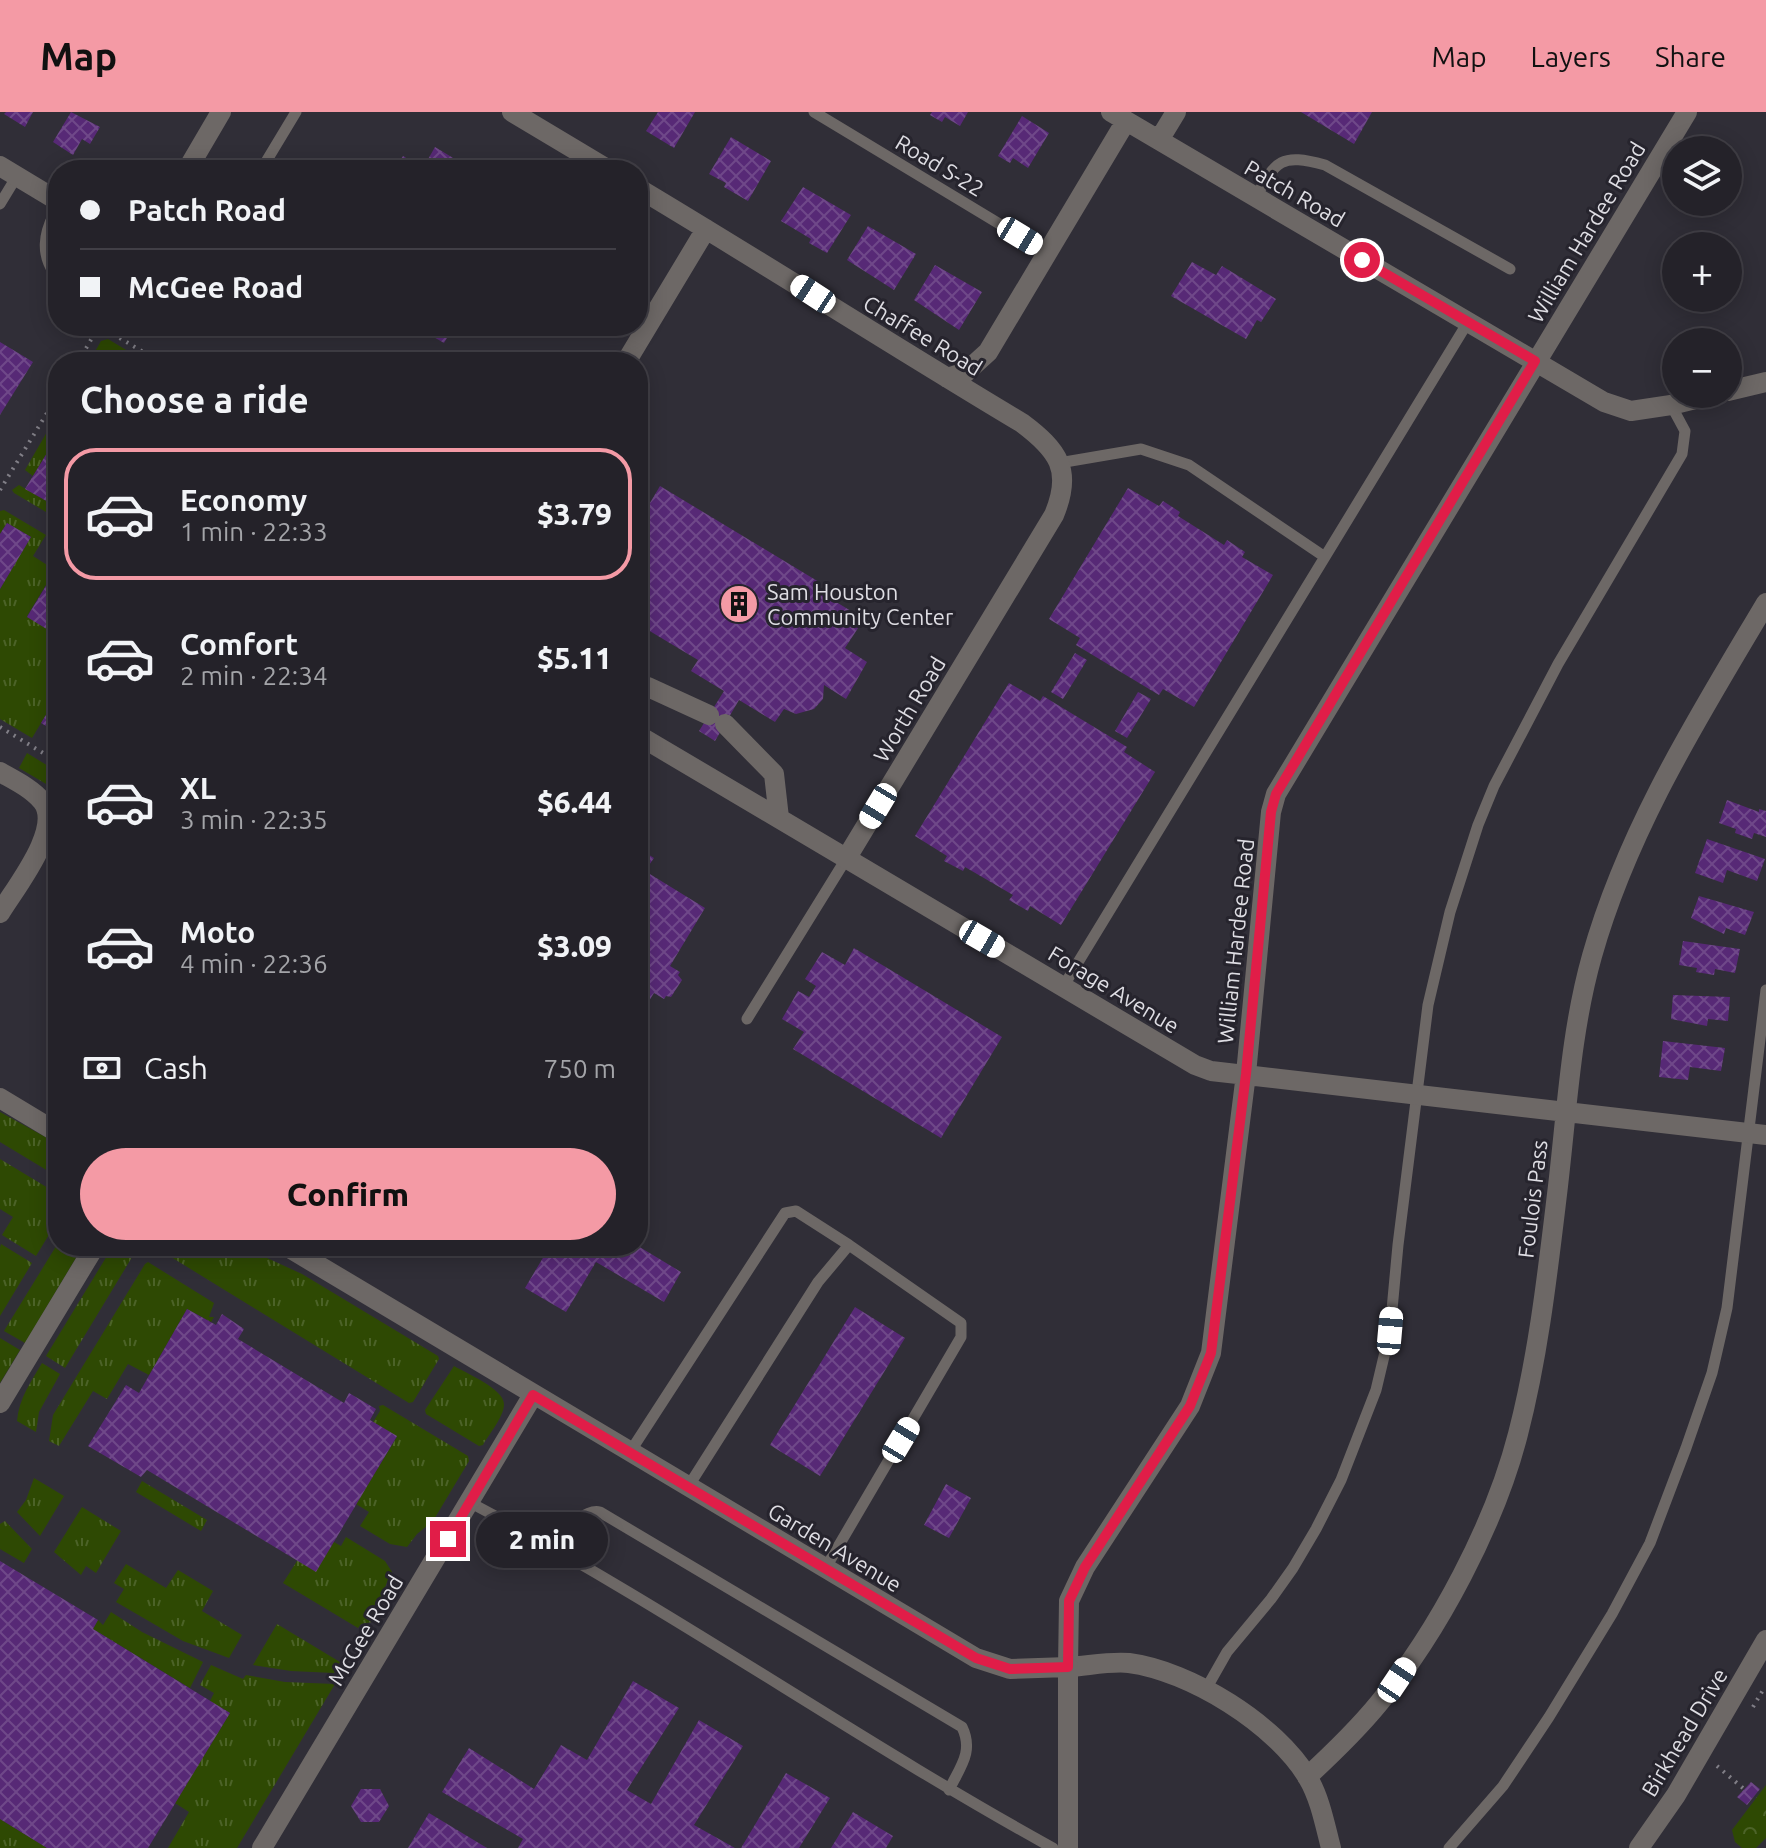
<!DOCTYPE html>
<meta charset="utf-8">
<style>
body{margin:0;font-family:Ubuntu,sans-serif;background:#2c2a31;color:#f1f3f6;height:100vh;display:flex;flex-direction:column;font-size:30px;white-space:nowrap}
*{box-sizing:border-box;margin:0}
p{font-size:26px;color:#a3a4a8}
.icon{flex:none;width:44px;height:44px;fill:none;stroke:currentColor;stroke-width:2;stroke-linecap:round;stroke-linejoin:round}
.map{position:relative;flex:1;overflow:hidden}
.details{position:absolute;left:48px;top:240px;width:600px;height:904px;display:flex;flex-direction:column;background:#242229;border-radius:32px;box-shadow:0 4px 20px #0003,0 0 0 2px #413f46}
.details>*{flex:none}
.banner{position:absolute;left:48px;top:48px;width:600px;height:176px;border-radius:32px;box-shadow:0 4px 20px #0003,0 0 0 2px #413f46;display:grid;align-content:center;height:176px;padding:0 32px;background:#242229}
.tools{position:absolute;left:1662px;top:24px;display:grid;gap:16px}
.tools a{display:grid;place-items:center;width:80px;height:80px;border-radius:50%;background:#242229;box-shadow:0 4px 20px #0003,0 0 0 2px #413f46;font-size:40px}
.end{position:absolute;width:36px;height:36px;margin:-18px;border:10px solid #e11d48;background:#fff;box-shadow:0 0 0 4px #fff}
.from{border-radius:50%}
.bubble{position:absolute;height:56px;border-radius:28px;background:#242229;box-shadow:0 4px 20px #0003,0 0 0 2px #413f46;font-size:26px;font-weight:800;line-height:56px;text-align:center}
.car{position:absolute;width:24px;height:48px;margin:-24px -12px;border-radius:10px;box-shadow:0 0 6px 2px #0007;background:linear-gradient(#fff 24%,#345 0 40%,#fff 0 76%,#345 0 86%,#fff 0)}
.banner b{display:flex;align-items:center;gap:28px;height:76px;font-size:30px}
.banner b+b{border-top:2px solid #413f46}
.banner i{width:20px;height:20px;background:#f1f3f6}
ul{padding:0;list-style:none}
li{display:flex;align-items:center;gap:24px;height:132px;margin:0 16px 12px;padding:0 16px;border:4px solid transparent;border-radius:32px}
li div{flex:1}
li b{display:block;font-size:30px}
li em{font-style:normal;font-weight:800}
li.current{border-color:#f49aa5}
li>.icon{width:72px;height:72px;stroke-width:1.5}
h2{padding:0 32px;font-size:36px;line-height:96px}
.pay{display:flex;align-items:center;gap:20px;height:88px;padding:0 32px;font-size:30px}
.pay p{margin-inline-start:auto}
.button{display:flex;gap:16px;margin-top:auto;padding:16px 32px}
.button a{flex:1;height:92px;border-radius:48px;background:#f49aa5;color:#111;font-size:32px;font-weight:800;line-height:92px;text-align:center}
header{display:flex;align-items:center;gap:48px;box-sizing:border-box;height:112px;padding:0 40px;background:#f49aa5;color:#111}
header strong{font-size:38px}
nav{display:flex;gap:44px;margin-inline-start:auto;font-size:28px}
.map>svg:first-child{display:block}
</style>
<header>
<strong>Map</strong>
<nav><a>Map</a><a>Layers</a><a>Share</a></nav>
</header>
<div class="map">
<svg width="1766" height="1736" viewBox="0 0 1766 1736">
<defs>
<pattern id="grass-tufts" width="24" height="20" patternUnits="userSpaceOnUse" patternTransform="scale(2)"><rect width="24" height="20" fill="#2e4903"/><path d="M3 7l-1-3M5 7V3M7 7l1-3M15 17l-1-3M17 17v-4M19 17l1-3" fill="none" stroke="#4c6328"/></pattern>
<pattern id="park-crowns" width="20" height="18" patternUnits="userSpaceOnUse" patternTransform="scale(2)"><rect width="20" height="18" fill="#2e4903"/><path d="M2 6a3 3 0 1 1 6 0M12 15a3 3 0 1 1 6 0" fill="none" stroke="#4c6328"/></pattern>
<pattern id="building-cross-hatch" width="8" height="8" patternUnits="userSpaceOnUse" patternTransform="scale(2)"><rect width="8" height="8" fill="#572976"/><path d="M0 0l8 8M0 8l8-8" fill="none" stroke="#6f4889"/></pattern>
</defs>
<rect width="100%" height="100%" fill="#302e37"/>
<!-- grass -->
<path fill="url(#grass-tufts)" d="M 108,227 L 146,250 L 127,250 L 109,239 L 102,250 L 89,250 L 101,229 Z
M 58,301 L 58,323 L 33,364 L 25,358 Z
M 19,373 L 50,391 L 58,378 L 56,406 L 14,381 L 12,378 Z
M 4,398 L 46,423 L 33,444 L 55,458 L 27,504 L 58,524 L 58,583 L 32,626 L 0,607 L 0,477 L 31,425 L 7,411 L 0,422 L 0,399 Z
M 27,641 L 58,660 L 58,679 L 19,656 Z
M 0,1000 L 58,1032 L 58,1065 L 0,1030 Z
M 0,1047 L 58,1082 L 58,1108 L 36,1144 L 2,1123 L 13,1105 L 0,1097 Z
M 58,1131 L 58,1134 L 83,1134 L 25,1231 L 4,1219 Z
M 1,1132 L 32,1151 L 0,1204 L 0,1135 Z
M 113,1134 L 137,1134 L 137,1137 L 65,1256 L 46,1244 Z
M 153,1134 L 241,1134 L 302,1162 L 438,1244 L 439,1247 L 413,1290 L 409,1291 Z
M 148,1150 L 214,1191 L 209,1205 L 214,1205 L 211,1210 L 187,1197 L 149,1263 L 128,1252 L 107,1287 L 93,1279 L 59,1334 L 49,1329 L 53,1303 L 145,1152 Z
M 0,1226 L 20,1238 L 0,1271 Z
M 42,1251 L 60,1262 L 39,1300 L 36,1320 L 17,1309 C 19,1286 31,1270 42,1251 Z
M 454,1254 C 466,1261 504,1277 504,1292 C 504,1305 489,1322 483,1333 L 479,1334 L 426,1302 L 425,1298 Z
M 383,1293 L 468,1344 L 469,1349 L 433,1409 L 417,1422 L 407,1435 L 390,1432 L 360,1414 L 369,1400 L 356,1392 L 397,1325 L 373,1310 L 380,1299 L 379,1294 Z
M 34,1366 L 64,1384 L 40,1424 L 17,1400 L 26,1388 Z
M 142,1369 L 207,1408 L 201,1419 L 136,1380 Z
M 82,1395 L 121,1419 L 96,1461 L 86,1454 L 81,1463 L 54,1440 Z
M 5,1409 L 32,1437 L 24,1451 L 0,1437 L 0,1412 Z
M 346,1425 L 385,1449 L 392,1460 C 383,1474 382,1494 372,1510 L 361,1512 L 358,1516 L 283,1471 L 297,1449 L 334,1430 L 341,1434 Z
M 126,1452 L 166,1476 L 178,1458 L 213,1479 L 202,1499 L 242,1523 L 229,1546 L 183,1529 L 116,1490 L 124,1477 L 114,1471 Z
M 111,1500 L 142,1520 L 203,1550 L 190,1576 L 93,1517 L 98,1508 L 103,1513 Z
M 277,1512 L 340,1550 L 334,1561 L 291,1559 L 253,1553 Z
M 211,1553 L 243,1567 L 246,1563 L 285,1570 L 335,1572 L 237,1736 L 168,1736 L 189,1700 L 175,1691 L 230,1601 L 210,1589 L 214,1581 L 200,1573 Z
M 0,1707 L 47,1736 L 0,1736 Z"/>
<!-- park -->
<path fill="url(#park-crowns)" d="M 1766,1673 L 1766,1726 L 1756,1736 L 1742,1736 L 1735,1730 L 1732,1718 Z"/>
<!-- building -->
<path fill="url(#building-cross-hatch)" d="M 6,0 L 33,0 L 25,15 L 4,2 Z
M 71,0 L 100,15 L 90,32 L 82,27 L 73,43 L 53,30 Z
M 658,0 L 695,0 L 674,36 L 646,19 Z
M 932,0 L 968,0 L 960,14 L 945,5 L 942,10 L 930,3 Z
M 1301,0 L 1372,0 L 1354,32 Z
M 1022,4 L 1049,21 L 1028,56 L 1013,46 L 1010,51 L 998,44 Z
M 731,25 L 771,49 L 748,89 L 724,75 L 726,71 L 709,62 Z
M 435,35 L 473,58 L 394,58 L 403,44 L 423,56 Z
M 803,75 L 851,103 L 827,141 L 809,131 L 811,127 L 781,109 Z
M 868,114 L 916,142 L 894,178 L 847,148 Z
M 1192,150 L 1216,163 L 1222,154 L 1276,187 L 1261,210 L 1257,208 L 1246,227 L 1171,184 Z
M 935,153 L 982,180 L 959,218 L 914,188 Z
M 415,214 L 454,214 L 444,231 Z
M 0,230 L 33,250 L 0,303 Z
M 109,238 L 127,250 L 102,250 Z
M 58,323 L 58,378 L 50,391 L 25,377 Z
M 660,374 L 819,470 L 815,477 L 864,507 L 845,536 L 867,550 L 846,587 L 824,573 L 823,587 L 814,597 L 796,602 L 784,597 L 775,610 L 739,588 L 715,629 L 699,619 L 724,579 L 691,559 L 698,548 L 638,512 L 638,411 Z
M 1128,376 L 1159,394 L 1163,389 L 1180,400 L 1178,404 L 1224,433 L 1227,428 L 1245,440 L 1242,445 L 1273,463 L 1194,595 L 1163,577 L 1159,583 L 1076,533 L 1080,526 L 1049,507 Z
M 7,411 L 31,425 L 0,477 L 0,422 Z
M 58,454 L 58,524 L 27,505 Z
M 1075,541 L 1087,548 L 1063,587 L 1051,580 Z
M 1009,571 L 1040,589 L 1043,584 L 1127,635 L 1124,640 L 1155,660 L 1061,813 L 1030,794 L 1028,799 L 1009,788 L 1013,783 L 965,755 L 963,759 L 944,749 L 947,744 L 915,724 Z
M 1138,580 L 1151,587 L 1127,626 L 1115,619 Z
M 58,583 L 58,621 L 41,611 Z
M 1727,688 L 1759,700 L 1759,697 L 1766,699 L 1766,725 L 1754,721 L 1752,727 L 1735,721 L 1736,717 L 1719,711 Z
M 1707,727 L 1765,747 L 1757,769 L 1727,758 L 1723,771 L 1695,761 Z
M 638,736 L 654,746 L 645,759 L 705,796 L 670,854 L 680,860 L 678,863 L 682,868 L 671,885 L 666,884 L 664,887 L 654,881 L 644,897 L 638,894 Z
M 1699,784 L 1754,800 L 1745,823 L 1726,816 L 1724,822 L 1691,806 Z
M 1683,829 L 1740,837 L 1735,861 L 1715,857 L 1714,863 L 1696,860 L 1697,856 L 1679,853 Z
M 854,836 L 1002,925 L 941,1026 L 793,937 L 804,920 L 782,907 L 798,879 L 809,885 L 816,874 L 805,867 L 822,840 L 845,853 Z
M 1673,883 L 1730,885 L 1728,909 L 1708,907 L 1707,914 L 1671,907 Z
M 1663,929 L 1725,936 L 1721,959 L 1690,955 L 1688,968 L 1659,965 Z
M 550,1134 L 638,1134 L 681,1160 L 664,1190 L 596,1150 L 566,1200 L 525,1176 Z
M 855,1195 L 905,1226 L 820,1364 L 770,1333 Z
M 187,1197 L 216,1213 L 222,1202 L 244,1217 L 238,1227 L 344,1291 L 349,1281 L 376,1297 L 370,1308 L 397,1324 L 316,1460 L 147,1358 L 141,1365 L 88,1334 L 126,1273 L 139,1281 Z
M 946,1372 L 971,1386 L 949,1426 L 924,1413 Z
M 0,1449 L 98,1508 L 93,1517 L 230,1601 L 148,1736 L 47,1736 L 0,1707 Z
M 633,1569 L 679,1596 L 627,1678 L 651,1692 L 699,1608 L 743,1634 L 694,1713 L 735,1736 L 518,1736 L 523,1727 L 442,1680 L 469,1636 L 534,1677 L 561,1633 L 587,1648 Z
M 786,1661 L 830,1686 L 799,1736 L 741,1736 Z
M 1751,1670 L 1760,1677 L 1747,1693 L 1737,1685 Z
M 361,1677 L 380,1677 L 389,1694 L 379,1710 L 361,1710 L 351,1694 Z
M 853,1700 L 893,1724 L 886,1736 L 831,1736 Z
M 429,1701 L 487,1736 L 408,1736 Z"/>
<g fill="none" stroke-linecap="round" stroke-linejoin="round">
<!-- path -->
<path stroke="#817f87" stroke-width="4" stroke-dasharray="2 6" stroke-linecap="butt" d="M 97,219 L 113,222 L 160,250
M 78,250 L 99,214
M 0,378 L 58,283
M 0,615 L 58,650
M 1753,1595 L 1763,1578
M 1717,1654 L 1744,1677"/>
<!-- service -->
<path stroke="#6d6866" stroke-width="11" d="M 814,0 L 1046,140
M 261,58 L 296,0
M 1256,85 C 1276,48 1281,41 1325,53 L 1510,157
M 0,92 L 17,64
M 1059,351 L 1141,337 L 1189,353 L 1325,445
M 1063,875 L 1468,210
M 747,907 L 846,747
M 630,1340 L 785,1101 L 796,1099 L 849,1133
M 688,1375 L 818,1170 L 849,1133 L 961,1211 L 961,1225 L 825,1457
M 469,1390 C 670,1496 855,1627 1053,1736
M 552,1434 C 564,1422 583,1396 600,1400 L 962,1615 C 974,1640 960,1655 949,1678
M 1206,1577 L 1227,1540 L 1271,1487 L 1293,1456 L 1316,1417 L 1341,1368 L 1376,1278 L 1390,1219 L 1398,1133 L 1428,893 L 1450,800 L 1478,713 L 1494,674 L 1558,552 L 1682,342 L 1685,319 L 1671,293
M 1449,1736 L 1503,1674 L 1549,1605 L 1612,1502 L 1650,1431 L 1686,1336 L 1712,1261 L 1727,1196 L 1766,878"/>
<!-- minor -->
<path stroke="#6d6866" stroke-width="20" d="M 512,0 L 609,58
M 1111,0 L 1604,290 L 1631,299 L 1671,293 L 1716,282
M 1159,28 L 1176,0
M 0,54 L 58,89
M 187,58 L 221,0
M 638,76 C 767,153 893,234 1022,311 C 1058,338 1073,358 1054,403 L 846,747
M 58,104 C 48,124 46,141 58,159
M 626,250 L 706,117
M 947,266 L 966,260 L 988,240 L 1126,9
M 1728,279 L 1766,270
M 638,577 L 648,575 L 709,603
M 725,612 L 774,662 L 779,706
M 638,623 L 1195,953 L 1211,959 L 1766,1023
M 0,660 C 14,668 31,676 42,689 C 64,716 15,776 0,801
M 0,1291 L 95,1134
M 1307,1665 C 1333,1641 1357,1618 1379,1591 C 1438,1520 1495,1412 1518,1322 C 1539,1241 1548,1157 1558,1074 C 1567,997 1571,918 1592,844 C 1628,716 1699,604 1766,491
M 262,1736 L 533,1283
M 1331,1736 C 1325,1713 1320,1686 1308,1666 C 1276,1612 1190,1559 1129,1551 C 1110,1549 1087,1554 1068,1555 L 1069,1489 L 1085,1455 L 1190,1294 L 1211,1241 L 1246,962 L 1271,700 L 1276,682 L 1687,0
M 1639,1736 L 1676,1683 L 1766,1528"/>
<!-- tertiary -->
<path stroke="#6d6866" stroke-width="20" d="M 0,986 L 58,1021
M 286,1134 L 976,1546 L 1010,1557 L 1068,1555 L 1068,1736"/>
</g>
<g fill="none" stroke-linecap="round" stroke-linejoin="round">
<!-- route -->
<path stroke="#e11d48" stroke-width="10" d="M 448,1427 L 533,1283 L 976,1546 L 1010,1557 L 1068,1555 L 1069,1489 L 1085,1455 L 1190,1294 L 1211,1241 L 1246,962 L 1271,700 L 1276,682 L 1535,249 L 1362,148"/>
</g>
<!-- icons -->
<defs>
<g id="building-disc" transform="scale(2)"><circle r="9.5" fill="#f49aa5" stroke="#26242d"/><path d="M-4-6H4V6H1V3H-1V6H-4ZM-2.5-4.3h1.7v1.8h-1.7ZM.8-4.3h1.7v1.8H.8ZM-2.5-1h1.7V.8h-1.7ZM.8-1h1.7V.8H.8Z" fill="#111"/></g>
</defs>
<g fill-rule="evenodd">
<use href="#building-disc" x="739" y="492"/>
</g>
<g text-anchor="middle" dominant-baseline="central" stroke-width="6" stroke-linejoin="round" paint-order="stroke">
<!-- street labels -->
<g font-size="22" fill="#dedde3" stroke="#26242d">
<text transform="translate(940 53) rotate(31)">Road S-22</text>
<text transform="translate(1295 81) rotate(30)">Patch Road</text>
<text transform="translate(1586 120) rotate(-59)">William Hardee Road</text>
<text transform="translate(923 223) rotate(31)">Chaffee Road</text>
<text transform="translate(909 597) rotate(-59)">Worth Road</text>
<text transform="translate(1235 829) rotate(-84)">William Hardee Road</text>
<text transform="translate(1114 877) rotate(31)">Forage Avenue</text>
<text transform="translate(1532 1087) rotate(-83)">Foulois Pass</text>
<text transform="translate(835 1435) rotate(31)">Garden Avenue</text>
<text transform="translate(365 1518) rotate(-59)">McGee Road</text>
<text transform="translate(1684 1620) rotate(-59)">Birkhead Drive</text>
</g>
<!-- poi labels -->
<g font-size="22" fill="#dedde3" stroke="#26242d" text-anchor="start">
<text x="767" y="479">Sam Houston<tspan x="767" dy="25">Community Center</tspan></text>
</g>
</g>
</svg>
<div class="tools">
<a><svg class="icon" aria-label="layers" viewBox="0 0 24 24"><path d="M12 4l9 5-9 5-9-5zM3 14l9 5 9-5"/></svg></a>
<a>+</a>
<a>−</a>
</div>
<i class="end from" style="left:1362px;top:148px"></i>
<i class="end" style="left:448px;top:1427px"></i>
<div class="bubble" style="left:476px;top:1400px;width:132px">2 min</div>
<i class="car" style="left:1020px;top:124px;rotate:121deg"></i>
<i class="car" style="left:813px;top:182px;rotate:303deg"></i>
<i class="car" style="left:878px;top:694px;rotate:211deg"></i>
<i class="car" style="left:982px;top:827px;rotate:120deg"></i>
<i class="car" style="left:1390px;top:1219px;rotate:5deg"></i>
<i class="car" style="left:901px;top:1328px;rotate:31deg"></i>
<i class="car" style="left:1397px;top:1568px;rotate:34deg"></i>
<div class="banner">
<b><i class="from"></i>Patch Road</b>
<b><i></i>McGee Road</b>
</div>
<section class="details">
<h2>Choose a ride</h2>
<ul>
<li class="current"><svg class="icon" aria-label="car" viewBox="0 0 24 24"><path d="M5 17H2v-5l4-1 3-4h7l3 4 3 1v5h-3M9 17h6M6 11h13"/><circle cx="7" cy="17" r="2"/><circle cx="17" cy="17" r="2"/></svg><div><b>Economy</b><p>1 min · 22:33</p></div><em>$3.79</em></li>
<li><svg class="icon" aria-label="car" viewBox="0 0 24 24"><path d="M5 17H2v-5l4-1 3-4h7l3 4 3 1v5h-3M9 17h6M6 11h13"/><circle cx="7" cy="17" r="2"/><circle cx="17" cy="17" r="2"/></svg><div><b>Comfort</b><p>2 min · 22:34</p></div><em>$5.11</em></li>
<li><svg class="icon" aria-label="car" viewBox="0 0 24 24"><path d="M5 17H2v-5l4-1 3-4h7l3 4 3 1v5h-3M9 17h6M6 11h13"/><circle cx="7" cy="17" r="2"/><circle cx="17" cy="17" r="2"/></svg><div><b>XL</b><p>3 min · 22:35</p></div><em>$6.44</em></li>
<li><svg class="icon" aria-label="car" viewBox="0 0 24 24"><path d="M5 17H2v-5l4-1 3-4h7l3 4 3 1v5h-3M9 17h6M6 11h13"/><circle cx="7" cy="17" r="2"/><circle cx="17" cy="17" r="2"/></svg><div><b>Moto</b><p>4 min · 22:36</p></div><em>$3.09</em></li>
</ul>
<div class="pay"><svg class="icon" aria-label="cash" viewBox="0 0 24 24"><path d="M3 7h18v10H3z"/><circle cx="12" cy="12" r="2"/></svg>Cash<p>750 m</p></div>
<div class="button"><a>Confirm</a></div>
</section>
</div>
